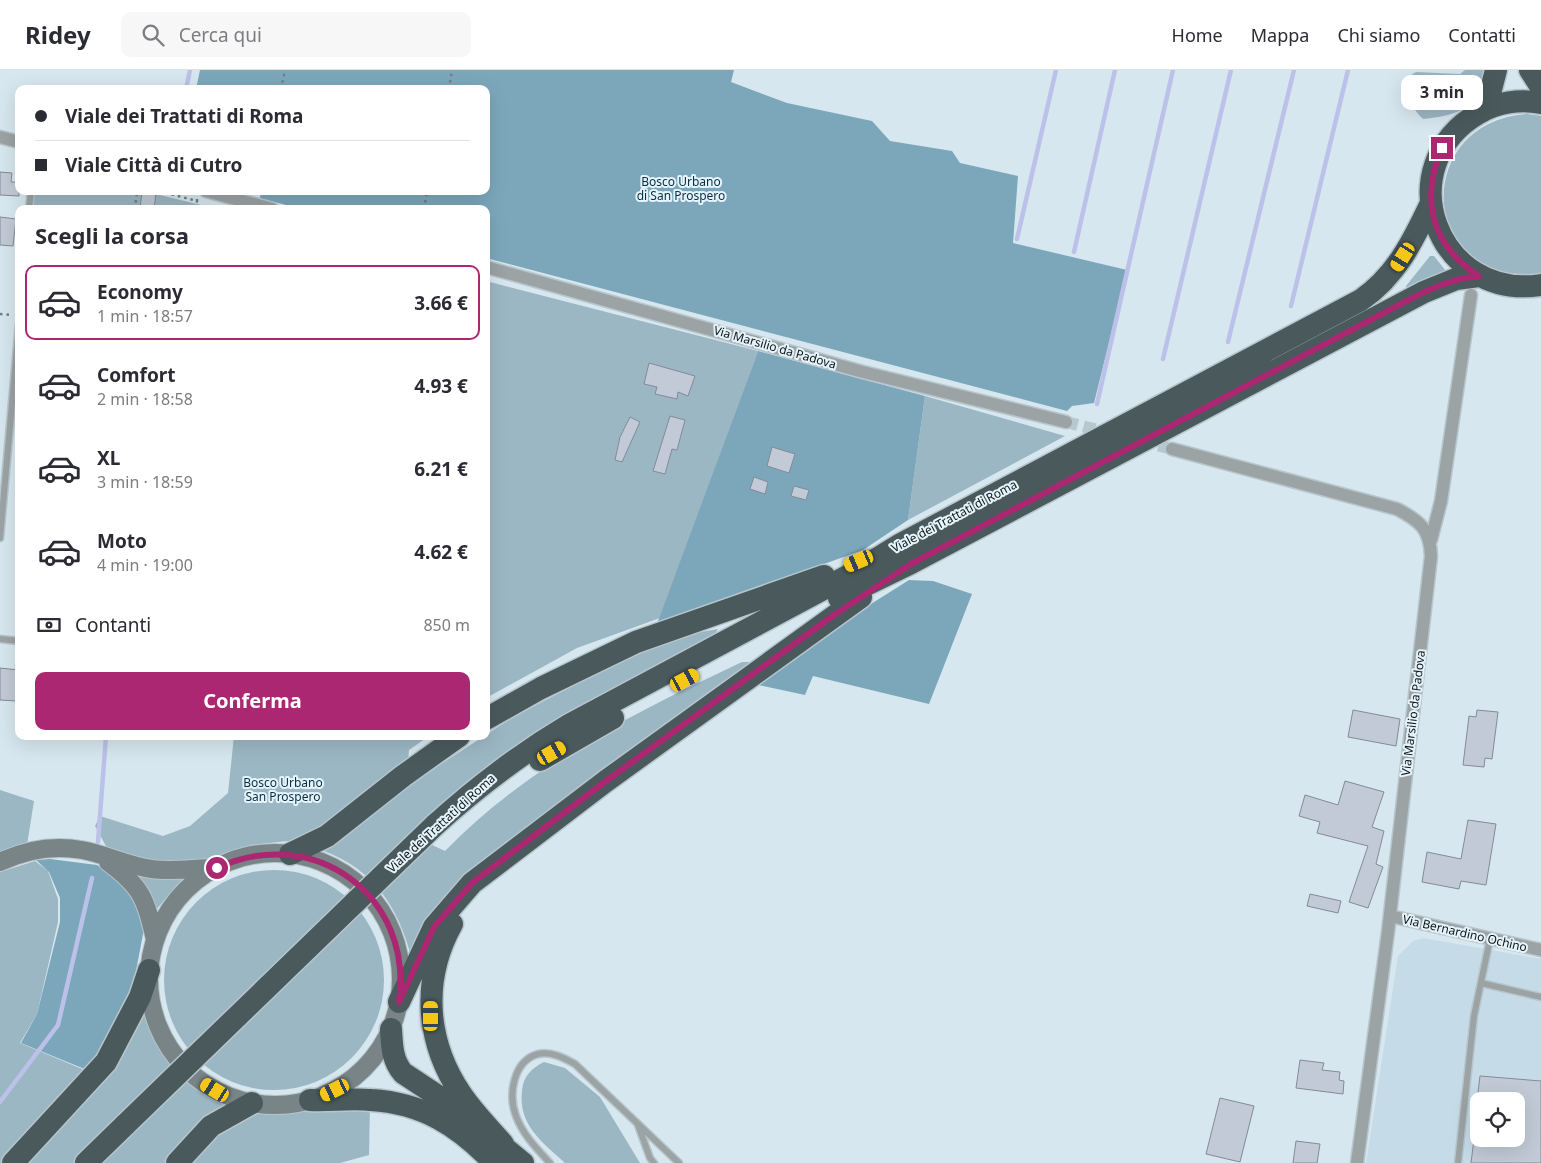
<!DOCTYPE html>
<html lang="it">
<meta charset="utf-8">
<style>
body{margin:0;font-family:"Noto Sans",sans-serif;background:#f7f7f7;color:#2b2b33;height:100vh;display:flex;flex-direction:column;font-size:19px;white-space:nowrap}
*{box-sizing:border-box;margin:0}
p{font-size:16px;color:#7c7c81}
.icon{flex:none;width:28px;height:28px;fill:none;stroke:currentColor;stroke-width:2;stroke-linecap:round;stroke-linejoin:round}
.map{position:relative;flex:1;overflow:hidden}
.details{position:absolute;left:15px;top:135px;width:475px;height:535px;display:flex;flex-direction:column;background:#fff;border-radius:10px;box-shadow:0 5px 20px #0002}
.details>*{flex:none}
.top-card{position:absolute;left:15px;top:15px;width:475px;height:110px;border-radius:10px;box-shadow:0 5px 20px #0002;display:grid;align-content:center;height:110px;padding:0 20px;background:#fff}
.fabs{position:absolute;left:1470px;top:1022px;display:grid;gap:10px}
.fabs a{display:grid;place-items:center;width:55px;height:55px;border-radius:10px;background:#fff;box-shadow:0 5px 20px #0002;font-size:25px}
.end{position:absolute;width:22px;height:22px;margin:-11px;border:6px solid #ab2771;background:#fff;box-shadow:0 0 0 2px #fff}
.from{border-radius:50%}
.bubble{position:absolute;height:35px;border-radius:10px;background:#fff;box-shadow:0 5px 20px #0002;font-size:16px;font-weight:700;line-height:35px;text-align:center}
.car{position:absolute;width:15px;height:30px;margin:-15px -8px;border-radius:6px;box-shadow:0 0 4px 1px #0007;background:linear-gradient(#f5c518 24%,#345 0 40%,#f5c518 0 76%,#345 0 86%,#f5c518 0)}
.top-card b{display:flex;align-items:center;gap:18px;height:48px;font-size:19px}
.top-card b+b{border-top:1px solid #e1e1e2}
.top-card i{width:12px;height:12px;background:#2b2b33}
ul{padding:0;list-style:none}
li{display:flex;align-items:center;gap:15px;height:75px;margin:0 10px 8px;padding:0 10px;border:2px solid transparent;border-radius:10px}
li div{flex:1}
li b{display:block;font-size:19px}
li em{font-style:normal;font-weight:700}
li.selected{border-color:#ab2771}
li>.icon{width:45px;height:45px;stroke-width:1.5}
h2{padding:0 20px;font-size:22px;line-height:60px}
.pay{display:flex;align-items:center;gap:12px;height:55px;padding:0 20px;font-size:19px}
.pay p{margin-inline-start:auto}
.primary-button{display:flex;gap:10px;margin-top:auto;padding:10px 20px}
.primary-button a{flex:1;height:58px;border-radius:10px;background:#ab2771;color:#fff;font-size:20px;font-weight:700;line-height:58px;text-align:center}
header{display:flex;align-items:center;gap:30px;box-sizing:border-box;height:70px;padding:0 25px;background:#fff;border-bottom:1px solid #e1e1e2}
header strong{font-size:24px}
nav{display:flex;gap:28px;margin-inline-start:auto;font-size:18px}
.search{width:350px;height:45px;background:#f7f7f7;display:flex;align-items:center;gap:12px;box-sizing:border-box;padding:0 18px;border-radius:10px;color:#7c7c81;font-size:19px}
.map>svg:first-child{display:block}
</style>
<header>
<strong>Ridey</strong>
<div class="search"><svg class="icon" aria-label="search" viewBox="0 0 24 24"><circle cx="10" cy="10" r="6"/><path d="M15 15l6 6"/></svg>Cerca qui</div>
<nav><a>Home</a><a>Mappa</a><a>Chi siamo</a><a>Contatti</a></nav>
</header>
<div class="map">
<svg width="1541" height="1093" viewBox="0 0 1541 1093">
<rect width="100%" height="100%" fill="#d7e7ef"/>
<!-- built -->
<path fill="#c5dce8" fill-rule="evenodd" d="M 1423,868 L 1541,889 L 1541,1093 L 1366,1093 L 1398,886 L 1413,871 ZM 1479,1031 L 1516,1031 L 1516,1069 L 1479,1069 Z"/>
<!-- green -->
<path fill="#9cb7c4" d="M 1465,0 L 1487,0 C 1476,38 1462,45 1423,49 C 1409,36 1407,23 1411,5 L 1416,2 L 1460,4 Z
M 1527,44 L 1541,46 L 1541,203 C 1534,205 1526,204 1518,204 C 1420,201 1415,52 1527,44 Z
M 33,121 L 143,121 L 218,139 L 32,139 Z
M 1430,186 L 1434,186 L 1446,201 L 1406,218 L 1406,216 Z
M 486,211 L 758,281 L 660,548 L 577,578 L 486,628 Z
M 925,326 L 1065,366 L 908,450 Z
M 718,559 L 712,569 L 555,656 L 428,773 L 445,781 C 530,694 634,643 742,592 L 749,592 L 748,598 L 556,741 L 411,886 C 398,837 374,800 324,781 L 407,716 L 515,646 L 636,583 L 695,563 Z
M 234,666 L 429,666 L 409,680 L 408,692 L 340,747 L 297,770 L 251,775 L 212,791 L 169,797 L 107,778 L 95,756 L 100,746 L 163,766 L 190,756 L 228,723 Z
M 0,720 L 34,731 L 27,775 L 0,784 Z
M 35,791 L 48,801 L 58,829 L 58,852 L 37,944 L 20,973 L 87,1001 L 145,929 C 162,990 199,1035 267,1039 C 283,1040 297,1035 312,1034 C 331,1033 351,1034 370,1033 L 369,1085 L 340,1093 L 0,1093 L 0,802 Z
M164 910a110 110 0 1 1 220 0a110 110 0 1 1-220 0Z
M 130,803 L 185,806 L 155,841 Z
M 544,992 L 565,998 L 600,1027 L 640,1093 L 565,1093 C 542,1072 518,1055 522,1021 C 523,1006 532,998 544,992 Z"/>
<!-- forest -->
<path fill="#7ca7bb" d="M 200,0 L 734,0 L 731,12 L 787,33 L 872,51 L 890,71 L 952,81 L 960,93 L 1018,106 L 1013,173 L 1127,200 L 1094,333 L 1072,336 L 1067,341 L 486,188 L 486,139 L 301,139 L 260,128 L 261,121 L 486,121 L 486,19 L 196,19 Z
M 758,281 L 925,326 L 908,450 L 863,480 L 657,554 Z
M 909,510 L 933,511 L 972,524 L 929,634 L 813,606 L 805,625 L 758,615 L 836,556 Z
M 50,789 L 97,795 L 120,810 L 135,825 L 144,859 L 131,927 L 120,954 L 87,1000 L 21,973 L 37,944 L 60,852 L 60,828 L 49,802 L 36,790 Z"/>
<g fill="none" stroke-linecap="round" stroke-linejoin="round">
<!-- stream -->
<path stroke="#bbc1e8" stroke-width="4.5" d="M 186,19 L 190,0
M 1017,169 L 1056,0
M 1074,182 L 1115,0
M 1291,236 L 1348,0
M 1228,272 L 1294,0
M 1163,289 L 1231,0
M 1097,334 L 1173,0
M 98,772 L 106,666
M 0,1032 L 58,955 L 92,808"/>
</g>
<!-- building -->
<path fill="#c1cad6" stroke="#828b96" d="M 0,102 L 12,103 L 11,112 L 19,112 L 19,126 L 0,125 Z
M 142,121 L 156,123 L 154,139 L 140,139 Z
M 0,147 L 16,149 L 13,176 L 0,175 Z
M 649,293 L 695,306 L 688,326 L 678,322 L 677,329 L 655,324 L 657,317 L 644,314 Z
M 670,346 L 685,350 L 677,380 L 672,379 L 665,404 L 653,401 Z
M 630,347 L 640,352 L 622,392 L 615,390 L 620,367 Z
M 772,377 L 795,384 L 789,403 L 767,396 Z
M 754,407 L 768,412 L 765,424 L 750,419 Z
M 794,416 L 809,420 L 806,430 L 791,426 Z
M 0,598 L 19,600 L 16,631 L 0,630 Z
M 1353,640 L 1400,649 L 1396,676 L 1348,667 Z
M 1477,640 L 1498,642 L 1492,689 L 1485,688 L 1484,697 L 1463,695 L 1469,646 L 1476,647 Z
M 1345,711 L 1384,722 L 1372,757 L 1384,761 L 1376,794 L 1383,797 L 1368,838 L 1349,832 L 1368,776 L 1317,763 L 1320,752 L 1299,746 L 1305,725 L 1338,735 Z
M 1468,750 L 1496,754 L 1486,815 L 1461,811 L 1459,819 L 1422,812 L 1427,782 L 1461,789 Z
M 1310,824 L 1341,831 L 1338,843 L 1307,836 Z
M 1300,990 L 1324,993 L 1322,1000 L 1340,1002 L 1339,1010 L 1344,1011 L 1343,1024 L 1296,1018 Z
M 1480,1006 L 1541,1011 L 1541,1093 L 1471,1093 L 1474,1069 L 1516,1069 L 1516,1031 L 1477,1031 Z
M 1220,1028 L 1254,1036 L 1240,1092 L 1206,1084 Z
M 1296,1071 L 1320,1074 L 1317,1093 L 1293,1093 Z"/>
<g fill="none" stroke-linecap="round" stroke-linejoin="round">
<!-- street-tunnel -->
<path stroke="#b9c8cf" stroke-width="12" stroke-dasharray="12 6" stroke-linecap="butt" d="M 1066,352 L 1109,363
M 1141,371 L 1172,379"/>
<!-- lane casing -->
<g stroke="#b7c5cc" stroke-width="9">
<path id="lane" d="M 29,139 L 31,121
M 0,468 L 19,254
M 0,569 L 19,571
M 1481,913 L 1541,927
M 638,1055 L 650,1088 L 654,1093
M 550,1093 C 537,1079 523,1065 516,1046 C 508,1025 513,991 538,984 C 551,981 564,988 575,994 L 679,1093
M 1458,1093 L 1474,946 L 1490,869"/>
</g>
<!-- street casing -->
<g stroke="#b7c5cc" stroke-width="15">
<path id="street" d="M 0,67 L 19,72
M 206,121 L 272,139
M 486,197 L 863,302 L 1066,352
M 1172,379 L 1397,439 C 1420,451 1430,459 1431,486 L 1388,862 L 1357,1093
M 1431,470 L 1441,431 L 1471,225
M 1390,846 L 1541,880"/>
</g>
<!-- secondary casing -->
<g stroke="#b7c5cc" stroke-width="20">
<path id="secondary" d="M149 909a126 126 0 1 1 252 0a126 126 0 1 1-252 0Z
M 0,792 C 25,780 54,775 82,780 C 105,784 128,796 152,799 C 173,802 195,798 217,798
M 108,792 C 142,817 145,828 155,869"/>
</g>
<!-- highway casing -->
<g stroke="#b7c5cc" stroke-width="25">
<path id="highway" d="M 1530,0 L 1541,17
M 1541,33 C 1520,29 1497,32 1479,43 C 1387,96 1437,231 1541,215
M 1486,39 L 1496,0
M 839,528 L 911,493 L 1424,222 L 1456,209 L 1479,206
M 486,649 L 541,618 L 636,572 L 824,506
M 540,690 L 613,648
M 435,755 C 477,717 520,684 569,655 L 857,501 L 901,474 L 1361,230 C 1396,206 1413,171 1431,133
M 290,784 L 327,766 L 403,706 L 459,666
M 452,854 C 421,910 426,972 461,1024 C 473,1042 489,1058 503,1074
M 399,932 L 434,857 L 472,813 L 606,711 L 861,527
M 391,959 C 392,976 392,990 403,1003 L 456,1038 L 523,1093
M 310,1030 C 330,1031 351,1028 371,1030 C 423,1033 459,1056 494,1093
M 13,1093 L 106,992 L 140,927 L 149,900
M 86,1093 L 126,1054
M 177,1093 L 211,1056 L 252,1033"/>
</g>
<!-- path -->
<path stroke="#737e83" stroke-width="2.5" stroke-dasharray="2.5 4" stroke-linecap="butt" d="M 281,19 L 285,0
M 449,19 L 452,0
M 159,121 L 197,131 L 197,129
M 135,139 L 137,121
M 196,139 L 197,131
M 424,139 L 427,121
M 0,244 L 13,245"/>
<!-- lane -->
<use href="#lane" stroke="#9ca3a4" stroke-width="6"/>
<!-- street -->
<use href="#street" stroke="#9ca3a4" stroke-width="12"/>
<!-- secondary -->
<use href="#secondary" stroke="#788485" stroke-width="18"/>
<!-- highway -->
<use href="#highway" stroke="#4a5a5c" stroke-width="22"/>
<!-- highway-bridge casing -->
<g stroke="#b7c5cc" stroke-width="25" stroke-linecap="butt">
<path id="highway-bridge" d="M 126,1054 L 435,755"/>
</g>
<!-- highway-bridge -->
<use href="#highway-bridge" stroke="#4a5a5c" stroke-width="22"/>
</g>
<g fill="none" stroke-linecap="round" stroke-linejoin="round">
<!-- route -->
<path stroke="#ab2771" stroke-width="6" d="M 217,798 C 314,753 414,826 399,932 L 434,857 L 472,813 L 606,711 L 834,545 L 911,494 L 1393,238 C 1421,223 1447,209 1479,206 C 1431,175 1420,130 1442,78"/>
</g>
<g text-anchor="middle" dominant-baseline="central" stroke-width="4" stroke-linejoin="round" paint-order="stroke">
<!-- park labels -->
<g font-size="12" fill="#062e3d" stroke="#e5f4fc">
<text x="681" y="111">Bosco Urbano<tspan x="681" dy="14">di San Prospero</tspan></text>
<text x="283" y="712">Bosco Urbano<tspan x="283" dy="14">San Prospero</tspan></text>
</g>
<!-- street labels -->
<g font-size="12" fill="#0f1517" stroke="#e5f4fc">
<text transform="translate(775 277) rotate(16)">Via Marsilio da Padova</text>
<text transform="translate(954 446) rotate(-28)">Viale dei Trattati di Roma</text>
<text transform="translate(1413 643) rotate(-83)">Via Marsilio da Padova</text>
<text transform="translate(441 753) rotate(-42)">Viale dei Trattati di Roma</text>
<text transform="translate(1465 863) rotate(13)">Via Bernardino Ochino</text>
</g>
</g>
</svg>
<div class="fabs">
<a><svg class="icon" aria-label="locate" viewBox="0 0 24 24"><circle cx="12" cy="12" r="6"/><path d="M12 2v4M12 18v4M2 12h4M18 12h4"/></svg></a>
</div>
<i class="end from" style="left:217px;top:798px"></i>
<i class="end" style="left:1442px;top:78px"></i>
<div class="bubble" style="left:1401px;top:5px;width:82px">3 min</div>
<i class="car" style="left:1403px;top:187px;rotate:212deg"></i>
<i class="car" style="left:859px;top:491px;rotate:247deg"></i>
<i class="car" style="left:685px;top:610px;rotate:62deg"></i>
<i class="car" style="left:552px;top:683px;rotate:60deg"></i>
<i class="car" style="left:431px;top:946px;rotate:0deg"></i>
<i class="car" style="left:215px;top:1020px;rotate:301deg"></i>
<i class="car" style="left:335px;top:1020px;rotate:244deg"></i>
<div class="top-card">
<b><i class="from"></i>Viale dei Trattati di Roma</b>
<b><i></i>Viale Città di Cutro</b>
</div>
<section class="details">
<h2>Scegli la corsa</h2>
<ul>
<li class="selected"><svg class="icon" aria-label="car" viewBox="0 0 24 24"><path d="M5 17H2v-5l4-1 3-4h7l3 4 3 1v5h-3M9 17h6M6 11h13"/><circle cx="7" cy="17" r="2"/><circle cx="17" cy="17" r="2"/></svg><div><b>Economy</b><p>1 min · 18:57</p></div><em>3.66 €</em></li>
<li><svg class="icon" aria-label="car" viewBox="0 0 24 24"><path d="M5 17H2v-5l4-1 3-4h7l3 4 3 1v5h-3M9 17h6M6 11h13"/><circle cx="7" cy="17" r="2"/><circle cx="17" cy="17" r="2"/></svg><div><b>Comfort</b><p>2 min · 18:58</p></div><em>4.93 €</em></li>
<li><svg class="icon" aria-label="car" viewBox="0 0 24 24"><path d="M5 17H2v-5l4-1 3-4h7l3 4 3 1v5h-3M9 17h6M6 11h13"/><circle cx="7" cy="17" r="2"/><circle cx="17" cy="17" r="2"/></svg><div><b>XL</b><p>3 min · 18:59</p></div><em>6.21 €</em></li>
<li><svg class="icon" aria-label="car" viewBox="0 0 24 24"><path d="M5 17H2v-5l4-1 3-4h7l3 4 3 1v5h-3M9 17h6M6 11h13"/><circle cx="7" cy="17" r="2"/><circle cx="17" cy="17" r="2"/></svg><div><b>Moto</b><p>4 min · 19:00</p></div><em>4.62 €</em></li>
</ul>
<div class="pay"><svg class="icon" aria-label="cash" viewBox="0 0 24 24"><path d="M3 7h18v10H3z"/><circle cx="12" cy="12" r="2"/></svg>Contanti<p>850 m</p></div>
<div class="primary-button"><a>Conferma</a></div>
</section>
</div>
